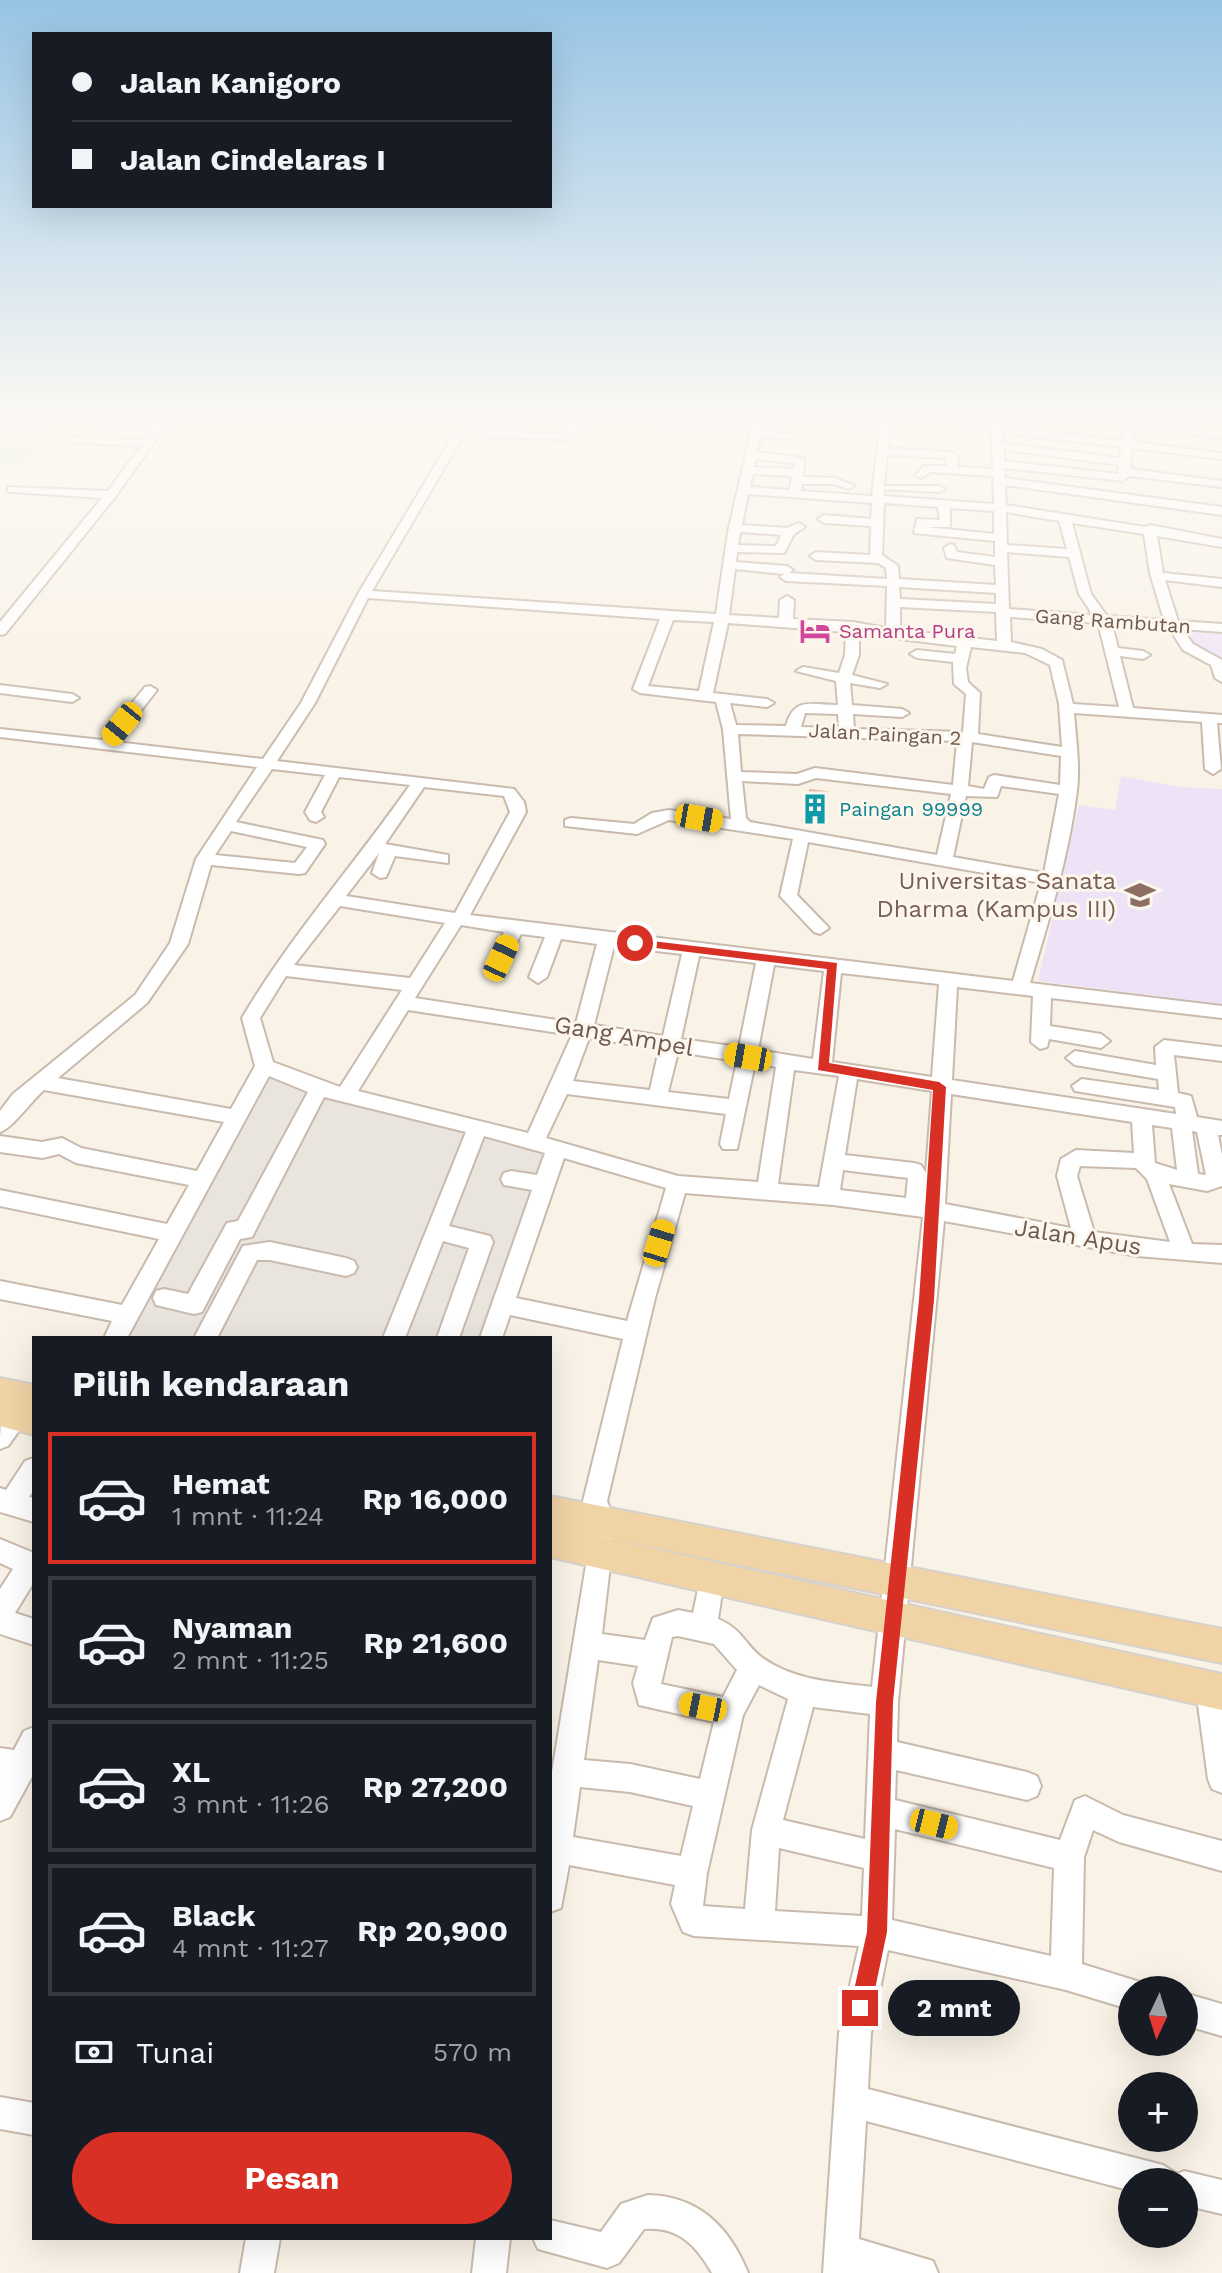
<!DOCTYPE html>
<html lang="id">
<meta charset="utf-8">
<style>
body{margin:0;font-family:"Work Sans",sans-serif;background:#242831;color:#f1f3f6;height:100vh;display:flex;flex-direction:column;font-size:30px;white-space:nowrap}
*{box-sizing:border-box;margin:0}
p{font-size:26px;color:#9ea1a6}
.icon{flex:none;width:44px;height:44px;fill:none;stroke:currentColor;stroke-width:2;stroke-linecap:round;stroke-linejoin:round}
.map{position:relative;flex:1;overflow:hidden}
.sheet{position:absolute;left:32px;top:1336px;width:520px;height:904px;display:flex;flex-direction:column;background:#171b24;border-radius:0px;box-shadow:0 8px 32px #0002}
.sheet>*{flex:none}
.top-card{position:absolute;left:32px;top:32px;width:520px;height:176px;border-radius:0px;box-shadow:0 8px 32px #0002;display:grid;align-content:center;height:176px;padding:0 40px;background:#171b24}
.needle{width:52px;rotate:184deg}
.tools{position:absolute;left:1118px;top:1976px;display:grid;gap:16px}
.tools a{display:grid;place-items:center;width:80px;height:80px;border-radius:50%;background:#171b24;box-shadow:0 8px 32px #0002;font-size:40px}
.end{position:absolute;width:36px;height:36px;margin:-18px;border:10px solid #d93025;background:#fff;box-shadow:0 0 0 4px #fff}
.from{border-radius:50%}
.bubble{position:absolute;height:56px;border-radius:28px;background:#171b24;box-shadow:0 8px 32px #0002;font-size:26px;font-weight:700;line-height:56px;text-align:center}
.car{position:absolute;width:24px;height:48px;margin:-24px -12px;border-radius:10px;box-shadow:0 0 6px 2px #0007;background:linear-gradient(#f5c518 24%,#345 0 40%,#f5c518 0 76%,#345 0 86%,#f5c518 0)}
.top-card b{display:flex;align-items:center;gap:28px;height:76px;font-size:30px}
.top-card b+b{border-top:2px solid #363941}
.top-card i{width:20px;height:20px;background:#f1f3f6}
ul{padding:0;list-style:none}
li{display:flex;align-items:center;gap:24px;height:132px;margin:0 16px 12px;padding:0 24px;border:4px solid #363941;border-radius:0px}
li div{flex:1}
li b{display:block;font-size:30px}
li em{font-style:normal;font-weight:700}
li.current{border-color:#d93025}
li>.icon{width:72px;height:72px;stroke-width:1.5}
h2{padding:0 40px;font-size:36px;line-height:96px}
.pay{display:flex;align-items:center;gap:20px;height:88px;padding:0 40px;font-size:30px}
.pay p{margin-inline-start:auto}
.action{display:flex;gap:16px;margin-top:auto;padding:16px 40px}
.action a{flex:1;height:92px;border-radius:48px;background:#d93025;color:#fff;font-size:32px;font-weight:700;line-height:92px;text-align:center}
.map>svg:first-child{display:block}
</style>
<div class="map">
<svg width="1222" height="2273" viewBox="0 0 1222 2273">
<rect width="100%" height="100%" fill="#f9f2e6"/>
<!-- industrial -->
<path fill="#eae4df" d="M 265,1066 L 556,1150 L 491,1338 L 115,1338 Z"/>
<!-- education -->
<path fill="#eee3f6" d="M 1176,626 L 1222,630 L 1222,671 L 1191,646 Z
M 1121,776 L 1179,787 L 1222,789 L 1222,1004 L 1038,981 L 1079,805 L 1115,810 Z"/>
<!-- green -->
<path fill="#d3e5c6" d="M 0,416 L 64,416 L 22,463 L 0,464 Z"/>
<!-- building -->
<path fill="#ebd1c1" stroke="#dcb8a3" stroke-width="2" d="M 810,790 L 827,792 L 821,823 L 803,821 Z"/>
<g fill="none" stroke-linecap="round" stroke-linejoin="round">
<!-- minor casing -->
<g stroke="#c9baad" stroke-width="4">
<path id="minor" d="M 163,416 L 173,416 L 115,497 L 5,634 L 0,635 L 0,622 L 102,498 L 12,492 L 8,491 L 8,487 L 108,491 L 141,446 L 70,442 L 66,441 L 66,437 L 145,440 L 153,429 L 70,424 L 65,421 L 66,419 L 158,423 Z
M 272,416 L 347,419 L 362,416 L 349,425 L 277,419 Z
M 379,416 L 475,416 L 372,591 L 716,614 L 728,532 L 751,432 L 582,422 L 572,439 L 568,440 L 477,436 L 472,433 L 479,416 L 489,416 L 484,430 L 564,434 L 570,424 L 511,416 L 752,426 L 755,416 L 765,416 L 762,430 L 801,436 L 796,439 L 761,437 L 757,452 L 804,458 L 803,477 L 835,478 L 855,486 L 849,489 L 834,484 L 802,484 L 801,491 L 872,496 L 879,435 L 851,431 L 856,428 L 880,429 L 882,416 L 917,416 L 992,425 L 993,416 L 1001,416 L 1003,426 L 1122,441 L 1123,427 L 1097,423 L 1093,416 L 1222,432 L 1222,438 L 1134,428 L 1133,442 L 1222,453 L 1222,459 L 1132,448 L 1130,469 L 1222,481 L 1222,487 L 1129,476 L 1123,481 L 1004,468 L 1005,478 L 1222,507 L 1222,515 L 1005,485 L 1006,505 L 1145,527 L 1150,525 L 1222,539 L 1222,547 L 1157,536 L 1163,573 L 1222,579 L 1222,587 L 1165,580 L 1178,621 L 1222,624 L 1222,632 L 1182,629 L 1193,644 L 1222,660 L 1222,682 L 1215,678 L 1211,665 L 1183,650 L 1169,628 L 1112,624 L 1118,648 L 1143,651 L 1150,655 L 1143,659 L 1120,656 L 1133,708 L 1222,715 L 1222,723 L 1217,723 L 1221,769 L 1213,774 L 1205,769 L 1202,722 L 1074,713 C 1076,739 1080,766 1077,791 C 1069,855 1049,920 1030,983 L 1222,1006 L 1222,1018 L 1051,998 L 1050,1026 L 1101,1034 L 1110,1041 L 1101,1048 L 1049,1039 L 1047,1047 L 1040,1049 L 1031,1042 L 1033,996 L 957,987 L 952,1080 L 1176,1114 L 1175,1107 L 1075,1091 L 1072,1086 L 1082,1079 L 1159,1090 L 1158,1079 L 1075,1065 L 1066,1058 L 1075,1051 L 1156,1065 L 1155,1047 L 1164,1040 L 1222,1047 L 1222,1061 L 1174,1055 L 1178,1093 L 1191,1096 L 1197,1117 L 1222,1121 L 1222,1135 L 1218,1135 L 1222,1155 L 1222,1186 L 1207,1191 L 1169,1184 L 1192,1244 L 1222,1245 L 1222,1263 L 1137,1256 L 944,1221 L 898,1702 L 897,1742 L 1027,1772 L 1037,1776 L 1041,1786 L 1037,1796 L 1027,1800 L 896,1770 L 895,1800 L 1060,1840 L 1075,1800 L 1085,1796 L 1123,1815 L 1222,1841 L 1222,1871 L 1119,1842 L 1093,1830 L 1084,1857 L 1082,1964 L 1143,1983 L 1146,1990 L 1132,1990 L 1132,2010 L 1066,1990 L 888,1950 L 871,2033 L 868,2089 L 1163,2165 L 1177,2174 L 1184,2171 L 1222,2180 L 1222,2214 L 1184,2205 L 1184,2182 L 1132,2182 L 1132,2191 L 866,2121 L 859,2239 L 933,2261 L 938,2273 L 823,2273 L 839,2033 L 859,1946 L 694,1936 L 683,1932 L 671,1904 L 675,1885 L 569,1865 L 561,1908 L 550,1912 L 552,1772 L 588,1553 L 591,1523 L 583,1501 L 623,1339 L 510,1315 L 502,1338 L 480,1338 L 532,1190 L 504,1185 L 501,1179 L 504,1173 L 511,1171 L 537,1175 L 545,1153 L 484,1136 L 449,1226 L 490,1236 L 493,1242 L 459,1338 L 437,1338 L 469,1248 L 443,1241 L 405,1338 L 383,1338 L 466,1132 L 324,1097 L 252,1237 L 240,1239 L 202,1312 L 194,1314 L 156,1305 L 153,1298 L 156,1291 L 164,1289 L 188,1294 L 227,1223 L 238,1221 L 308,1092 L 269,1076 L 127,1338 L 104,1338 L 112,1321 L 0,1299 L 0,1281 L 122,1305 L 159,1239 L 0,1206 L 0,1190 L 167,1224 L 189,1185 L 76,1163 L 59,1154 L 42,1158 L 0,1152 L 0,1136 L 42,1142 L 62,1138 L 81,1148 L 197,1171 L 224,1122 L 44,1090 C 32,1100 13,1128 0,1132 L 0,1111 L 13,1094 L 135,995 L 170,943 L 196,859 L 257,767 L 0,737 L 0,729 L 102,740 L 145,687 L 150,686 L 157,690 L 116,742 L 263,759 L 301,703 L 358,594 L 463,419 L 454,424 L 384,419 ZM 892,419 L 992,431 L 993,469 L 958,467 L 957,455 L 951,452 L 888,448 ZM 1003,433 L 1121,447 L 1120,458 L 1003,443 ZM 1004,450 L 1119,465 L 1118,474 L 1004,461 ZM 887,455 L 946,458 L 947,466 L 924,466 L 915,475 L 921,478 L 931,472 L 993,476 L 994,504 L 884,496 L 884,489 L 939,492 L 945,489 L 939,486 L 884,486 ZM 756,459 L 794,463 L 793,469 L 754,467 ZM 753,474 L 792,476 L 790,490 L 750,487 ZM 748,494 L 872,503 L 871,519 L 824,515 L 818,519 L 824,523 L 871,526 L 870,555 L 816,552 L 810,556 L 816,560 L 878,563 L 886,568 L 887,579 L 789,573 L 793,570 L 787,566 L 736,562 L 737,552 L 784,553 L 794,534 L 805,527 L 799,523 L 787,528 L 742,525 ZM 884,503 L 938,507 L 940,520 L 917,519 L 914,533 L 995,541 L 995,557 L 957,552 L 954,545 L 950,544 L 944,548 L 947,558 L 995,565 L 996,585 L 899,579 L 898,566 L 882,555 ZM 950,508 L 994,511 L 994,534 L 925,527 L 950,527 ZM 1006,512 L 1059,521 L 1067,549 L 1007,545 ZM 1072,523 L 1144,534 L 1150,573 L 1164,620 L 1107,616 L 1091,594 ZM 740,532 L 781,535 L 776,546 L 738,545 ZM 1007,552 L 1069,557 L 1079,594 L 1093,615 L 1009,609 ZM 735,569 L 784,574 L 780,577 L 786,581 L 887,586 L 886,628 L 853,622 L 793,619 L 794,600 L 787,596 L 780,600 L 779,618 L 729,615 ZM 899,587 L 996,593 L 996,604 L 900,599 ZM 368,598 L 660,619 L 633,689 L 640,693 L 716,702 L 723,729 L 731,819 L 669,810 L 652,813 L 634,824 L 571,818 L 565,820 L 565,826 L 637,834 L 669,820 L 793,839 L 780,896 L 814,932 L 820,934 L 829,928 L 797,895 L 808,842 L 1041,883 L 1013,981 L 470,915 L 526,812 L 524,802 L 514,789 L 277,761 L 315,703 ZM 900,607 L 996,612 L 997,641 L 900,630 ZM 1010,617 L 1098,623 L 1119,707 L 1073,704 L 1062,660 L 1042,649 L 1011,642 ZM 673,620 L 714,622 L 699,691 L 648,686 ZM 728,623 L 846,632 L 845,655 L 839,673 L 803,667 L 796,671 L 836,681 L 838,705 C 812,705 794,696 786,726 L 736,725 L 730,703 L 767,707 L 774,703 L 767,699 L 713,693 ZM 859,634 L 957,646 L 955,654 L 917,650 L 910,654 L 917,658 L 953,662 L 954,684 L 966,694 L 963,732 L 854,729 L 853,714 L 902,717 L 909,713 L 902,709 L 852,705 L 850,683 L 880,688 L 887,684 L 852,675 L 859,655 ZM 971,647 L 1025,653 L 1050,665 L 1059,704 L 1062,747 L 978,734 L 980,693 L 968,682 L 966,668 ZM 805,713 L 838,714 L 839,728 L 801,727 ZM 738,734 L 957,741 L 953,785 L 815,768 L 797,774 L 741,772 ZM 972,742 L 1061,756 L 1060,785 L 994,775 L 989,777 L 984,789 L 968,786 ZM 272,769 L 325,775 L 305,812 L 310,820 L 316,822 L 324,817 L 321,812 L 339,777 L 410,785 C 355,864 291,935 242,1018 L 255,1066 L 231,1109 L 58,1078 L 147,1003 L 188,944 L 211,865 L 299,874 L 305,873 L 325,844 L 323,840 L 236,822 ZM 816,778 L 951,794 L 937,855 L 750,822 L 746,818 L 742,781 L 798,784 ZM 1001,786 L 1059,794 L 1044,873 L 953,857 L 966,796 L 997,797 ZM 424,787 L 504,796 L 510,812 L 455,913 L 346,896 L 379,853 L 372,873 L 380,878 L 386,877 L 395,856 L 448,863 L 448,855 L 385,844 ZM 231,831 L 307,847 L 295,863 L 215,855 ZM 340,906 L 445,923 L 410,978 L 294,965 ZM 461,925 L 504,932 L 492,958 L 501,964 L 507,962 L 521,934 L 545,937 L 529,977 L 538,983 L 547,977 L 561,939 L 597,944 L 576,1023 L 415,998 ZM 614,946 L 682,954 L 663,1036 L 594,1025 ZM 699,956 L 756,963 L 739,1047 L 681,1039 ZM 774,965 L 824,971 L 813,1059 L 758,1050 ZM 841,973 L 939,984 L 932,1077 L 832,1062 ZM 286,976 L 402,990 L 340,1087 L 273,1062 L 260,1018 ZM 408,1010 L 572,1035 L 528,1133 L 358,1091 ZM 589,1038 L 659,1049 L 650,1090 L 573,1081 ZM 678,1052 L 737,1061 L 729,1099 L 668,1092 ZM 755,1063 L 776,1067 L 758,1182 L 678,1176 L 546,1138 L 567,1094 L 726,1114 L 720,1144 L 723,1149 L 737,1149 ZM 794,1070 L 839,1076 L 819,1187 L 778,1184 ZM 857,1079 L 932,1091 L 926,1173 L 921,1165 L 914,1163 L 845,1155 ZM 951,1094 L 1132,1122 L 1134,1153 L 1076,1150 L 1061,1159 L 1057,1176 L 1071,1228 L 945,1204 ZM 1152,1125 L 1172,1128 L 1177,1170 L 1155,1163 ZM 1192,1131 L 1197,1132 L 1206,1175 L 1198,1174 ZM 564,1158 L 666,1188 L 627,1321 L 516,1298 ZM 1080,1166 L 1136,1168 L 1147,1179 L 1170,1242 L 1094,1232 L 1077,1176 ZM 843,1170 L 908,1178 L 906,1198 L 840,1190 ZM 685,1193 L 833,1205 L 923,1217 L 872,1687 C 835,1682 796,1681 764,1659 C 745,1646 743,1629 718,1619 L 724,1580 L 720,1571 L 711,1568 L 702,1571 L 693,1613 L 678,1610 L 653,1618 L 645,1640 L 602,1634 L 615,1523 L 607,1501 L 655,1298 ZM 678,1636 L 714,1644 L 737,1670 L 723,1697 L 661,1684 L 672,1637 ZM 598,1660 L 638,1666 L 633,1683 L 639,1705 L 714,1722 L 700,1779 L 630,1764 L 584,1760 ZM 759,1685 L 788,1699 L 752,1830 L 745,1909 L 703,1906 L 707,1873 L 743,1715 ZM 813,1707 L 870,1714 L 865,1839 L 783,1820 ZM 580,1787 L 630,1792 L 693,1806 L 681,1856 L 573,1837 ZM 895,1829 L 1054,1868 L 1051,1956 L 892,1920 ZM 779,1848 L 864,1868 L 862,1916 L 775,1911 Z
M 0,685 L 72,694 L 79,698 L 72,702 L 0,693 Z
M 270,1242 L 346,1258 L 354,1261 L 357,1267 L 354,1273 L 346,1276 L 270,1260 L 257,1260 L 217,1338 L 194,1338 L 243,1246 Z
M 24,1396 L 32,1399 L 34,1410 L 8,1446 L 0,1449 C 0,1427 0,1404 24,1396 Z
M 34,1458 L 34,1490 L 29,1497 L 34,1498 L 34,1522 L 0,1512 L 0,1488 L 6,1490 L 25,1461 Z
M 0,1539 L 34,1553 L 34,1582 L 15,1613 L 34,1619 L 34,1645 L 0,1634 L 0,1589 L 13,1569 L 0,1563 Z
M 1210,1676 L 1220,1680 L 1222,1686 L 1222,1793 L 1212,1789 L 1208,1779 L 1196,1690 L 1200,1680 Z
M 34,1727 L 34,1773 L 10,1817 L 0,1821 L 0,1748 L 14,1750 L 24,1731 Z
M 1184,1993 L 1222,2004 L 1222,2036 L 1184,2025 Z
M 0,2097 L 34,2103 L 34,2135 L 0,2129 Z
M 648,2195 C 699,2196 730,2228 748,2273 L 712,2273 C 696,2245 678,2226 644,2229 L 619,2263 L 607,2268 L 538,2249 L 533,2238 L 550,2238 L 550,2220 L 601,2232 L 621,2204 Z
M 246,2238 L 280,2238 L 274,2273 L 240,2273 Z
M 476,2238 L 510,2238 L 506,2273 L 472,2273 Z"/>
</g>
<!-- major casing -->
<g stroke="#d7d1cd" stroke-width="4">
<path id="major" d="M 0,1378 L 34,1385 L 34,1435 L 0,1426 Z
M 550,1496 L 1222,1629 L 1222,1663 L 592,1535 L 1222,1674 L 1222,1710 L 550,1557 Z"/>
</g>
<!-- minor -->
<use href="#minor" fill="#fff" fill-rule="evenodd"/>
<!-- major -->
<use href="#major" fill="#f0d4a6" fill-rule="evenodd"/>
</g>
<!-- sky -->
<linearGradient id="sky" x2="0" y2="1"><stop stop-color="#97c4e5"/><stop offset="0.57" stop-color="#fcf9f4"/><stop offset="1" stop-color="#fcf9f4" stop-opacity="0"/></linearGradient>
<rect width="1222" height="734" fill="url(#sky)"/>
<!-- route -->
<path fill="#d93025" d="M 635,939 L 837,963 L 829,1063 L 939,1082 L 946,1087 L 934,1300 L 893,1702 L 887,1932 L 871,2008 L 868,2015 L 860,2018 L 853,2015 L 850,2008 L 867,1932 L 876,1702 L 919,1300 L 933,1090 L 818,1070 L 827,969 L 631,945 L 631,940 Z"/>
<!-- icons -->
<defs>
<g id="hotel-bare" transform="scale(2.4)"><path d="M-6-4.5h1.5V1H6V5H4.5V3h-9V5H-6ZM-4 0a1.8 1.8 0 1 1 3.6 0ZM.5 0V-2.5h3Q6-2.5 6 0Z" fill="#d1479c" stroke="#fdf6ec" stroke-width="2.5" paint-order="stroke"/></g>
<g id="building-bare" transform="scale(2.4)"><path d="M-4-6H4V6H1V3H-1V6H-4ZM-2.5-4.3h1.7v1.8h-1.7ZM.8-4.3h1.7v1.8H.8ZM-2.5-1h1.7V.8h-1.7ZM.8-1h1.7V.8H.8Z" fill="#0f9aa8" stroke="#fdf6ec" stroke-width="2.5" paint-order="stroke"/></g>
<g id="university-bare" transform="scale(2.4)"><path d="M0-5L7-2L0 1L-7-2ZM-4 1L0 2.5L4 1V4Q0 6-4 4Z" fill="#8d6e63" stroke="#fdf6ec" stroke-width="2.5" paint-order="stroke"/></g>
</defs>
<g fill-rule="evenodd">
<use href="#hotel-bare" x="815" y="631"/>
<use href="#building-bare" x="815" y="809"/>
<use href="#university-bare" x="1140" y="895"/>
</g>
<g text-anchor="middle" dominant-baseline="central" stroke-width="6" stroke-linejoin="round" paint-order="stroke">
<!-- far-street labels -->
<g font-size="20" fill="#6f594e" stroke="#fdf6ec">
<text transform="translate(1113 621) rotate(4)">Gang Rambutan</text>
<text transform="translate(885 734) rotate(3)">Jalan Paingan 2</text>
</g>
<!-- far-hotel labels -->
<g font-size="20" fill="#b23c85" stroke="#fdf6ec" text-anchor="start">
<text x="839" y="631">Samanta Pura</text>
</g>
<!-- far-culture labels -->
<g font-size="20" fill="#0d838f" stroke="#fdf6ec" text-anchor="start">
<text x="839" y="809">Paingan 99999</text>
</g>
<!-- education labels -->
<g font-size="24" fill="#785e54" stroke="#fdf6ec" text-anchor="end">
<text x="1116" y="881">Universitas Sanata<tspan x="1116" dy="28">Dharma (Kampus III)</tspan></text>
</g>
<!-- street labels -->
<g font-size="24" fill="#6f594e" stroke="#fdf6ec">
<text transform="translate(624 1036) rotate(10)">Gang Ampel</text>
<text transform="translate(1078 1237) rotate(9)">Jalan Apus</text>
</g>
</g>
</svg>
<div class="tools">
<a><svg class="needle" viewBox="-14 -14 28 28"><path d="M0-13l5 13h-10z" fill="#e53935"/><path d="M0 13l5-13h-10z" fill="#9ea1a6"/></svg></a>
<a>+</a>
<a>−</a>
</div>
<i class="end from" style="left:635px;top:943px"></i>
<i class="end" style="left:860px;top:2008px"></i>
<div class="bubble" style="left:888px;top:1980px;width:132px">2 mnt</div>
<i class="car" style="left:122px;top:724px;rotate:219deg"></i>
<i class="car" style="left:699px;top:818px;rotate:100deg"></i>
<i class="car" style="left:501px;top:958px;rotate:25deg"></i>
<i class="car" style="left:748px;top:1057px;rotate:280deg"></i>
<i class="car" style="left:659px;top:1243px;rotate:17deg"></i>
<i class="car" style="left:703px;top:1707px;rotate:281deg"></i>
<i class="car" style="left:934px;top:1824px;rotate:104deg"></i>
<div class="top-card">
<b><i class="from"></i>Jalan Kanigoro</b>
<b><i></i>Jalan Cindelaras I</b>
</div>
<section class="sheet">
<h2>Pilih kendaraan</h2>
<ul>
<li class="current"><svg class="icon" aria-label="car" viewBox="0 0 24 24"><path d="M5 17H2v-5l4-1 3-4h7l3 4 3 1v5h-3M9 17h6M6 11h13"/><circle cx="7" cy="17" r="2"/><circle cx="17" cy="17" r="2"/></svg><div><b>Hemat</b><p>1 mnt · 11:24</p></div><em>Rp 16,000</em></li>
<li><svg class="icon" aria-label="car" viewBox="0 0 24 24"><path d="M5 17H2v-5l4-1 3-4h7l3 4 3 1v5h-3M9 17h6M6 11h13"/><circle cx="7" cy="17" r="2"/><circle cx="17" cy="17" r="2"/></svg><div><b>Nyaman</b><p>2 mnt · 11:25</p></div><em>Rp 21,600</em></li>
<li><svg class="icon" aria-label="car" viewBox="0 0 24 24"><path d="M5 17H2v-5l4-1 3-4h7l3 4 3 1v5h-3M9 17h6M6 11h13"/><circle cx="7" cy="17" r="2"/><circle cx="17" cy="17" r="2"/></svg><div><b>XL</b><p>3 mnt · 11:26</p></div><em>Rp 27,200</em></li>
<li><svg class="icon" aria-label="car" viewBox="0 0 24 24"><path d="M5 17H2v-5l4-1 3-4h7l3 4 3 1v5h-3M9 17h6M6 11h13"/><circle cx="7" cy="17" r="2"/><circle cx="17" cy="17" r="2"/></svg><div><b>Black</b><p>4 mnt · 11:27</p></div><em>Rp 20,900</em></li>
</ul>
<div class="pay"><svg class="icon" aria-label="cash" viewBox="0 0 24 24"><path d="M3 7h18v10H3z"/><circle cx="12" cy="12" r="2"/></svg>Tunai<p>570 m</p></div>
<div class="action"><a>Pesan</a></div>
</section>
</div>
